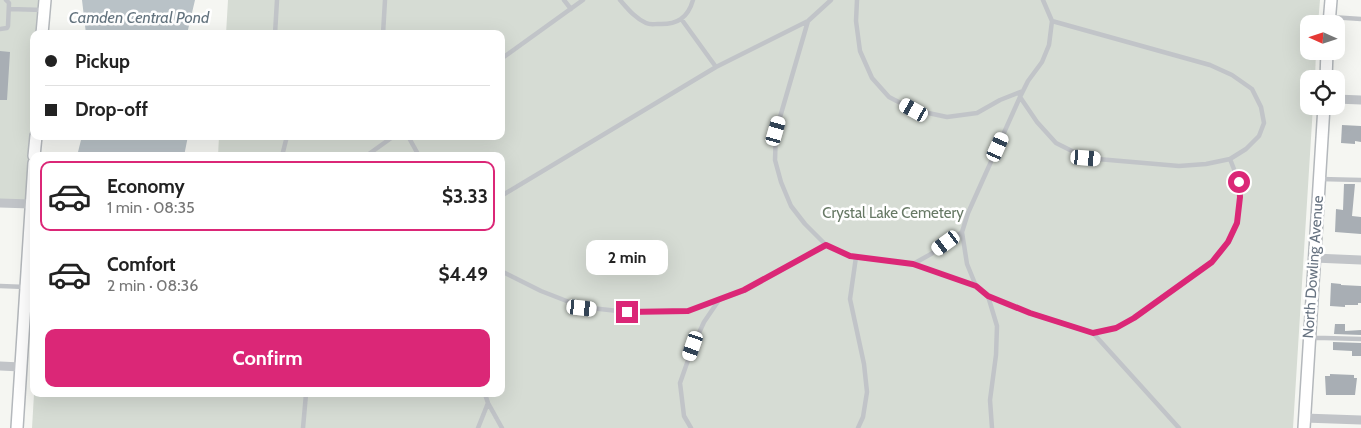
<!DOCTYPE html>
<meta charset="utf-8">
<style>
body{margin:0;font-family:Cabin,sans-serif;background:#f6f6f6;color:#222;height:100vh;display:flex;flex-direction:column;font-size:19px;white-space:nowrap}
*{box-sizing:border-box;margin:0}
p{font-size:16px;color:#767676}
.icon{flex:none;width:28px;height:28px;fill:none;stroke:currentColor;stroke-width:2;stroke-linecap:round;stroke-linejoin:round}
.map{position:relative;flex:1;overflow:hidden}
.details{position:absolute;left:30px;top:152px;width:475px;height:245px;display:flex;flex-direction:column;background:#fff;border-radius:10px;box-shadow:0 5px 20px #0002}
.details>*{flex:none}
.guide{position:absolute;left:30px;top:30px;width:475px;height:110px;border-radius:10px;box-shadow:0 5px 20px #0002;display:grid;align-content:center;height:110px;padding:0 15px;background:#fff}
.needle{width:32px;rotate:273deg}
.tools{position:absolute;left:1300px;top:15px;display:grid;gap:10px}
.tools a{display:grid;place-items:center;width:45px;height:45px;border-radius:10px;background:#fff;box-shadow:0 5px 20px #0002;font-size:25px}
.end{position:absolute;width:22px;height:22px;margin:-11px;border:6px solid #db2777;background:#fff;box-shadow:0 0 0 2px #fff}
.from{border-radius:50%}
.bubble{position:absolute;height:35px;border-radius:10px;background:#fff;box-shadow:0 5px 20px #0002;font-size:16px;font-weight:700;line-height:35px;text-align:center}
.car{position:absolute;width:15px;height:30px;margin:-15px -8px;border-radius:6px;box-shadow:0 0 4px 1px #0007;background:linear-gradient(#fff 24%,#345 0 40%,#fff 0 76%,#345 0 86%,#fff 0)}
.guide b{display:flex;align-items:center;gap:18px;height:48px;font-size:19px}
.guide b+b{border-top:1px solid #e0e0e0}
.guide i{width:12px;height:12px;background:#222}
ul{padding:9px 0 0;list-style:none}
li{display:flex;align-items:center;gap:15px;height:70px;margin:0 10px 8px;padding:0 5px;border:2px solid transparent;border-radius:10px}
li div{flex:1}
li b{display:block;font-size:19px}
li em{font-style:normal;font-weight:700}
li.selected{border-color:#db2777}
li>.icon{width:45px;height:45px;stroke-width:1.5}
.action{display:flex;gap:10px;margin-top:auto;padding:10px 15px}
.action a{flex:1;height:58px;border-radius:10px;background:#db2777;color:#fff;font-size:20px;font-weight:700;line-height:58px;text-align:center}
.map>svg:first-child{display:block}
</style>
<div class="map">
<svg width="1361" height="428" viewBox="0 0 1361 428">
<rect width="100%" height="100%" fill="#f5f6f2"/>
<!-- green -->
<path fill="#d6dcd4" d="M 0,0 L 44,0 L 42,34 L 34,34 L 34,136 L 31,204 L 0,202 Z
M 228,0 L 1320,0 L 1318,24 L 1309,24 L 1309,51 L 1316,51 L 1315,79 L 1309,79 L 1309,106 L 1313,106 L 1293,428 L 32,428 L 34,394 L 501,394 L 501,156 L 218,156 L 219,136 L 501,136 L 501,34 L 226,34 Z"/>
<!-- water -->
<path fill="#b9c2c7" d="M 82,0 L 195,0 L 187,34 L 86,34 Z
M 82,136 L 188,136 L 184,156 L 77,156 Z"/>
<!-- building -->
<path fill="#a8aeb4" d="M 0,51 L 10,52 L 7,100 L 0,100 Z
M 1342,125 L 1361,126 L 1361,142 L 1355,141 L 1355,144 L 1341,143 Z
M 1344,184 L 1355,184 L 1352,216 L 1361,217 L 1361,234 L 1335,232 L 1336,209 L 1343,210 Z
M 1331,283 L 1341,284 L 1341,285 L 1361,286 L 1361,303 L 1358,303 L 1358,305 L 1345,305 L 1345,307 L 1330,306 Z
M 1335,324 L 1345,324 L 1345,331 L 1361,330 L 1361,335 L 1334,334 Z
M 1333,342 L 1361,343 L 1361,356 L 1352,356 L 1352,351 L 1333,350 Z
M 1330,374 L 1354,375 L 1354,378 L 1357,378 L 1355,395 L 1326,395 L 1325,376 L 1330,376 Z"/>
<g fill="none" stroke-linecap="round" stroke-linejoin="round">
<!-- secondary casing -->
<g stroke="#b4b8bc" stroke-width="14">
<path id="secondary" d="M 1329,24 L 1331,0
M 42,34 L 45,0
M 1326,79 L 1327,51
M 34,156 L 36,136
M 17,428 L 34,163
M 1304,428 L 1324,106"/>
</g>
<!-- lane -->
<path stroke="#c1c4c8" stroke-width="4.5" d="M 564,0 L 571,9
M 620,0 C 628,9 635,18 646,23 C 650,25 654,24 658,24 C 677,25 688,18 693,0
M 857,0 L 856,21 L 860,51 L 872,78 L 889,97 L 914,110 L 947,117 L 977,113 L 1000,100 L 1023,91
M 10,9 L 43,10
M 1331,17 L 1361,19
M 682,20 L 716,67
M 808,21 L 776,131 L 775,160 L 781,182 L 791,206 L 805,224 L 826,245 L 850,256 L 913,264 L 976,286
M 0,29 L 7,28 L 8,26 L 9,3 L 6,0
M 275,34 L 277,0
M 383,34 L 385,0
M 501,59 L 583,0
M 1020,97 L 1037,122 L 1056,143 L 1086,158 L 1179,166 L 1206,164 L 1230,159 L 1246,149 L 1259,136 L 1264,123 L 1261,107 L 1252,89 L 1232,75 L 1210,65 L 1052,21
M 408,136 L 419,156
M 282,156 L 287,136
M 366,156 L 394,136
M 1320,179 L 1361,180
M 501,196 L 716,67 L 808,21 L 831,0
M 856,257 L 850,299 L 864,364 L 867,392 L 863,417 L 858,428
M 913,264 L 931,254 L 962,232
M 501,271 L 541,291 L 582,307 L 627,312 L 688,311 L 744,291 L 826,245
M 0,286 L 26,287
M 988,296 L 1030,313 L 1093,333 L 1116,328 L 1134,318 L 1212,262 L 1229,242 L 1237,223 L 1240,197 L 1239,182 L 1230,159
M 1093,333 L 1179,428
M 1310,338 L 1325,338 L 1361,339
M 485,394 L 488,403 L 502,428
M 303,428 L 306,394
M 478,428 L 488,403
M 691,428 L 684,416 L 680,383 L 693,346 L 704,322 L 719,300
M 992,428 L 990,400 L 996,355 L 997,326 L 988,296 L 976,286 L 967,264 L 962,232 L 968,213 L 1020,97 L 1028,81 L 1042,62 L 1049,45 L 1052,21 L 1043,0"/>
<!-- street -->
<path stroke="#c1c4c8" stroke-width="9" d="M 1336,99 L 1361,100
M 0,203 L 31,204
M 1314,258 L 1361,260
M 0,366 L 21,367
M 1304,418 L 1361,420"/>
<!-- secondary -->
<use href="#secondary" stroke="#fff" stroke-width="11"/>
</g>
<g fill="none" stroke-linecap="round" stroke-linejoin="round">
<!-- route -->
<path stroke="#db2777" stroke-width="6" d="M 627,312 L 688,311 L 744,290 L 826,245 L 850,256 L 913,264 L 976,286 L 988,296 L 1030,313 L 1093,333 L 1116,328 L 1134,318 L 1212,262 L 1228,242 L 1237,223 L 1240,197 L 1239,182"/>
</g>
<g text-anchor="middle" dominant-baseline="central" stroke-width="5" stroke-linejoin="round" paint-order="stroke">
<!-- park labels -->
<g font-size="15" fill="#677965" stroke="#fff">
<text x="893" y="213">Crystal Lake Cemetery</text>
</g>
<!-- street labels -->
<g font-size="15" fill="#677381" stroke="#fff">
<text transform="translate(1313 267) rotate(-86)">North Dowling Avenue</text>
</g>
<!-- water labels -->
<g font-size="16" font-style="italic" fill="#63737e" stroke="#fff">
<text x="139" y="17">Camden Central Pond</text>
</g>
</g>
</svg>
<div class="tools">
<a><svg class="needle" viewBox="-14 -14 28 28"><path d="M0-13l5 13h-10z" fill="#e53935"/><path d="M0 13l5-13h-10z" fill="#767676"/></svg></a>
<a><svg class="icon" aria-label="locate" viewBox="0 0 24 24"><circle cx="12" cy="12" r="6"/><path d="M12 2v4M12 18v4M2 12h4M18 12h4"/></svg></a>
</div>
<i class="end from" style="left:1239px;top:182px"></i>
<i class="end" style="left:627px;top:312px"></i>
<div class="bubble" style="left:586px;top:240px;width:82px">2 min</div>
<i class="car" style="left:914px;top:110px;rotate:299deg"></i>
<i class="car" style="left:776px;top:131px;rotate:16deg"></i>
<i class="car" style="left:998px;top:147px;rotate:24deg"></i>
<i class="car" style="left:1086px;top:158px;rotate:95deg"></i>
<i class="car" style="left:946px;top:243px;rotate:234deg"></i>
<i class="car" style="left:582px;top:308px;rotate:96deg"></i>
<i class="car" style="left:693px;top:346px;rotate:199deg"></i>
<div class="guide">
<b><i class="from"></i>Pickup</b>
<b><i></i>Drop-off</b>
</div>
<section class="details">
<ul>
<li class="selected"><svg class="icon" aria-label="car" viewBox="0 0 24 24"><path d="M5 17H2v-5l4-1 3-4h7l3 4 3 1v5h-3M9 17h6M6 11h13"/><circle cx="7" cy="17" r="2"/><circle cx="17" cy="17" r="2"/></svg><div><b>Economy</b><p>1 min · 08:35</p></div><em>$3.33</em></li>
<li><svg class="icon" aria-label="car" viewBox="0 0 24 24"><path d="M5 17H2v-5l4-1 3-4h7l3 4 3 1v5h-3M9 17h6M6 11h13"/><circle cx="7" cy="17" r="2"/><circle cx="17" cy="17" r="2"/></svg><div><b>Comfort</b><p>2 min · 08:36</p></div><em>$4.49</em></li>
</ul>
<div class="action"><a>Confirm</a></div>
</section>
</div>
